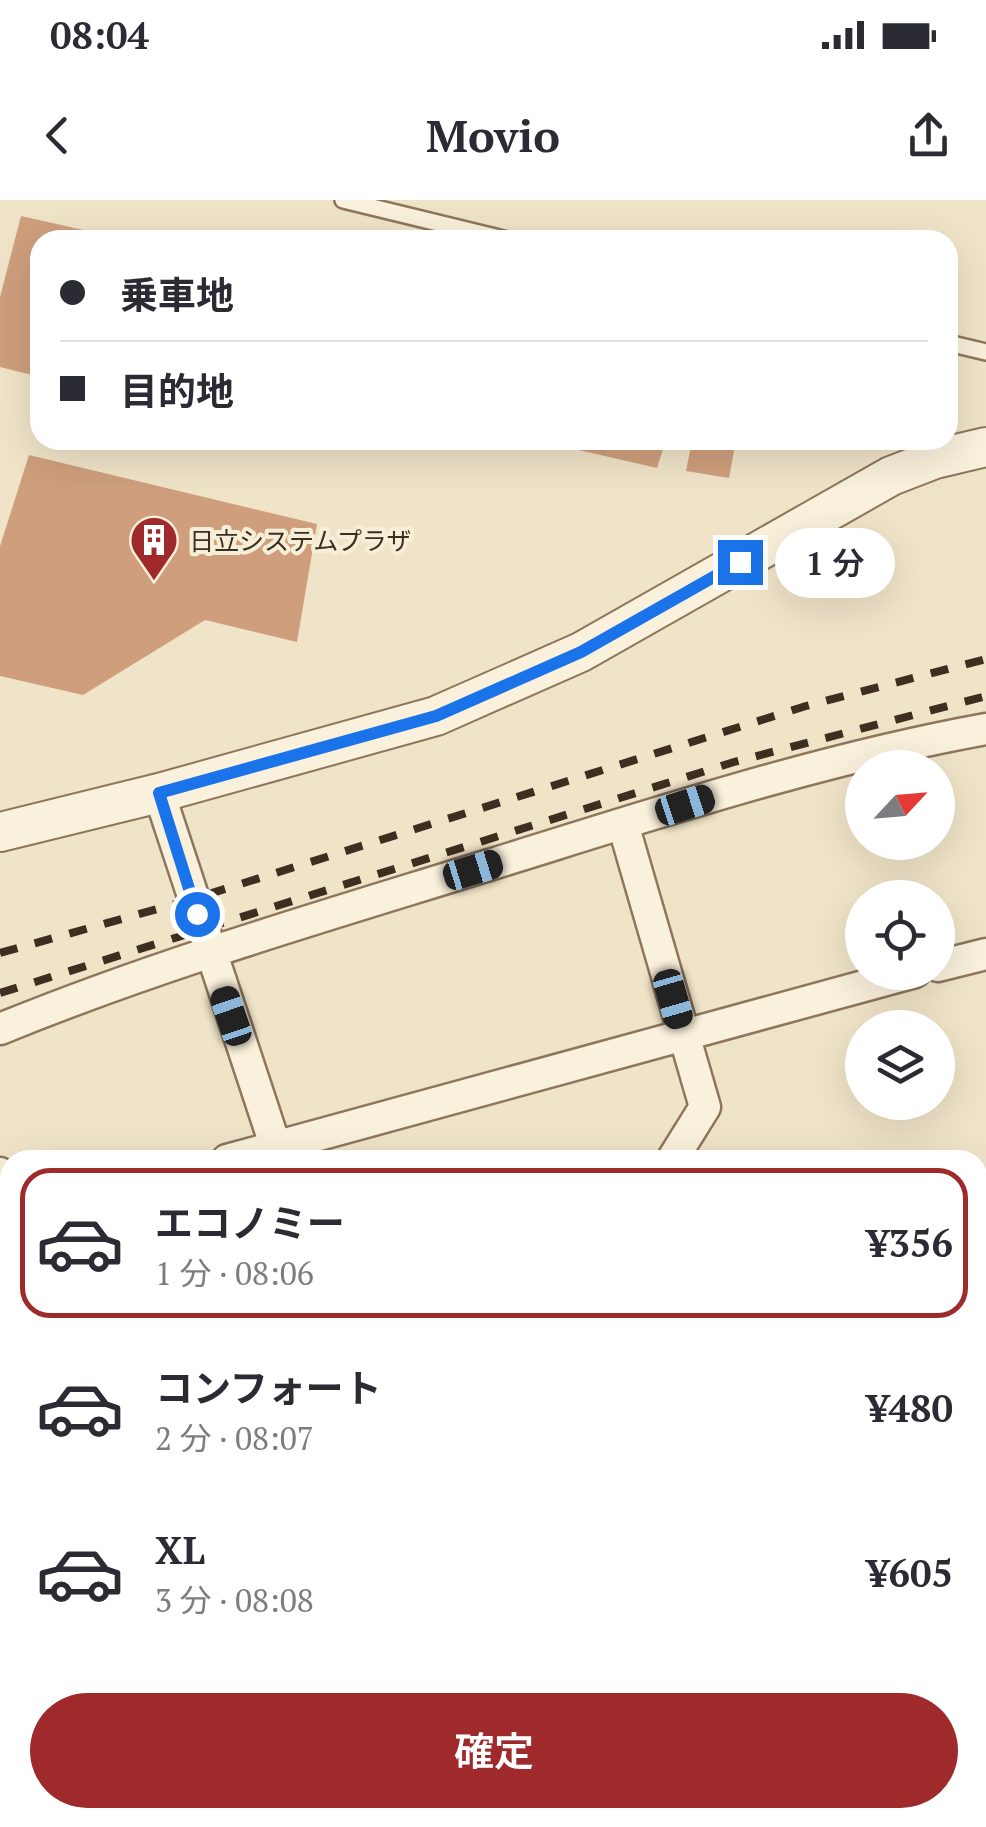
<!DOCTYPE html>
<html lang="ja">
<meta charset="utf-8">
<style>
body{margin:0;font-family:"PT Serif","Noto Sans JP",serif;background:#f7f7f7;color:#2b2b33;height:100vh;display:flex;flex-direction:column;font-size:38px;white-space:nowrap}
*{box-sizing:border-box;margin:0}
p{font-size:32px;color:#7c7c81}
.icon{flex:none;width:55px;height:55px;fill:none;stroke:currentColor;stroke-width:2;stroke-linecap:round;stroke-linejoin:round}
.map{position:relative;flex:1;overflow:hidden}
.panel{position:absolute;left:0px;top:950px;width:988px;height:678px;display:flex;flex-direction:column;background:#fff;border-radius:30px 30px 0 0;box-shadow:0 10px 40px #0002}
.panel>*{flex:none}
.hud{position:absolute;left:30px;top:30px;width:928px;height:220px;border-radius:30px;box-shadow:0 10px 40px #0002;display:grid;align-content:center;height:220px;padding:0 30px;background:#fff}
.needle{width:65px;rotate:64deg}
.controls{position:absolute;left:845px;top:550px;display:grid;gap:20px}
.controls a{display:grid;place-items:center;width:110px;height:110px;border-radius:50%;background:#fff;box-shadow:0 10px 40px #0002;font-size:50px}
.end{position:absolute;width:45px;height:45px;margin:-22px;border:12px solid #1a73e8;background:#fff;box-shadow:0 0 0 5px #fff}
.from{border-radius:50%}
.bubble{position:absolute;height:70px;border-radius:35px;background:#fff;box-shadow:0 10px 40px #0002;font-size:32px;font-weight:600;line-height:70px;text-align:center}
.car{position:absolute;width:30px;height:60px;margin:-30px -15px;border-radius:12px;box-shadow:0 0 8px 2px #0007;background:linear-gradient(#222 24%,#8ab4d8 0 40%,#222 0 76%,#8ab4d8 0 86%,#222 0)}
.hud b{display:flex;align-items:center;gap:35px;height:95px;font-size:38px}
.hud b+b{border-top:2px solid #e1e1e2}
.hud i{width:25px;height:25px;background:#2b2b33}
ul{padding:18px 0 0;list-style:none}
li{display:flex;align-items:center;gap:30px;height:150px;margin:0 20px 15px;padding:0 10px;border:5px solid transparent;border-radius:30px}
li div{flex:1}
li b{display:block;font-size:38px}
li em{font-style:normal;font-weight:600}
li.on{border-color:#9e2a2b}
li>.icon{width:90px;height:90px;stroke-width:1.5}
.primary-button{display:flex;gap:20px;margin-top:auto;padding:20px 30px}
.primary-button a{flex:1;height:115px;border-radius:60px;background:#9e2a2b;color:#fff;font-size:40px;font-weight:600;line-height:115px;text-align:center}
.status{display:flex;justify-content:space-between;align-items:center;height:70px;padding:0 50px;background:#fff;direction:ltr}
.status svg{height:28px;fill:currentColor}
header{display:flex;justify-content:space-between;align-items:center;height:130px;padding:0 30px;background:#fff;font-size:45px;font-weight:600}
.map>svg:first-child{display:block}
</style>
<div class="status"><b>08:04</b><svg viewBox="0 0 49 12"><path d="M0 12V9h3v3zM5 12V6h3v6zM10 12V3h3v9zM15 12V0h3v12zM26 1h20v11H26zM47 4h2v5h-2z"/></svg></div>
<header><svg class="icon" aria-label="back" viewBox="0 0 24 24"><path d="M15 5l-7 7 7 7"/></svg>Movio<svg class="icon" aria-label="share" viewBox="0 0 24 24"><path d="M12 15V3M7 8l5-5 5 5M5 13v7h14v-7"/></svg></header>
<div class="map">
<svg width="986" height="1627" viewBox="0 0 986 1627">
<rect width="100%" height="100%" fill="#f0e4c8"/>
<!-- building -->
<path fill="#cf9f7d" d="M 21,16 L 119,38 L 40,40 L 40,177 L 0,167 L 0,97 Z
M 535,240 L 666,240 L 657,268 Z
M 692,240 L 736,240 L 729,278 L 686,271 Z
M 29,255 L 317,324 L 297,442 L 205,420 L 83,495 L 0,476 L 0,346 Z
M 10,1138 L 10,1233 L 0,1236 L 0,1142 Z
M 978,1411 L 980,1411 L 986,1466 L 986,1482 L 978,1483 Z
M 376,1618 L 499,1618 L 505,1627 L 360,1627 Z"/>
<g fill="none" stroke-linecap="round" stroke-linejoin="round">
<!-- service casing -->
<g stroke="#8d765c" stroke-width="20">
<path id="service" d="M 343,0 L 508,40
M 948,143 L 986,152"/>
</g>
<!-- minor casing -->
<g stroke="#8d765c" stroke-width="35">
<path id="minor" d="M 159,593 L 280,960
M 623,624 L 705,907 L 672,960
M 938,766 L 986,754
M 0,829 C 159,764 325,716 489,665 C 654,614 816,560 986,529
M 227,960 L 915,772
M 0,973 L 10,1001
M 978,1009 L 986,1009
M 0,1029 L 10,1026
M 0,1260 L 10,1256
M 978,1540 L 986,1539
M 60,1618 L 66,1627
M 345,1627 L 360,1618
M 622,1627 L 638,1618"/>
</g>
<!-- tertiary casing -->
<g stroke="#8d765c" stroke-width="42">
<path id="tertiary" d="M 0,632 L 159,593 L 436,516 L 581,452 L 891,276 L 935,259 L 986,247
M 978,1296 L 986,1296
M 0,1516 L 10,1512
M 540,1618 L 545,1627"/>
</g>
<!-- service -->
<use href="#service" stroke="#faf1dc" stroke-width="15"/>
<!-- minor -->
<use href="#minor" stroke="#faf1dc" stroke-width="30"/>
<!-- tertiary -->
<use href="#tertiary" stroke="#faf1dc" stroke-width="38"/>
<!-- rail -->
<path stroke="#3d2e20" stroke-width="8" stroke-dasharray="18 18" stroke-linecap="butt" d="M 0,753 L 193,699 L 806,506 L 986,459
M 0,793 L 734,562 L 986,496"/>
</g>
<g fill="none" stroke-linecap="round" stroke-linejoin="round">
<!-- route -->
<path stroke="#1a73e8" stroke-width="12" d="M 197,714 L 159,593 L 436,516 L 581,452 L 740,362"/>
</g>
<!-- icons -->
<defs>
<g id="building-pin" transform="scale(2.5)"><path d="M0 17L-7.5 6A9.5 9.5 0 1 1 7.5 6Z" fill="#9e2a2b" stroke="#f7eed8"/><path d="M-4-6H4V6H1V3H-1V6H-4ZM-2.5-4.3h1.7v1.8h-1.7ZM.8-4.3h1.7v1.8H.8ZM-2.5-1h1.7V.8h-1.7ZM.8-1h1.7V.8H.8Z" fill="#fff"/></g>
</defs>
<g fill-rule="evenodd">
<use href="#building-pin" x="154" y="340"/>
</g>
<g text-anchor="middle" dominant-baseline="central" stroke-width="8" stroke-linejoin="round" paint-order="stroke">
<!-- poi labels -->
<g font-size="25" fill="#3d2e20" stroke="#f7eed8" text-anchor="start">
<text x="189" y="340">日立システムプラザ</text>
</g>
</g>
</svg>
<div class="controls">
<a><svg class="needle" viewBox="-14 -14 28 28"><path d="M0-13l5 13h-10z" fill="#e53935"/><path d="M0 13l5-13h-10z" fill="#7c7c81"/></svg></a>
<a><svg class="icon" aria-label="locate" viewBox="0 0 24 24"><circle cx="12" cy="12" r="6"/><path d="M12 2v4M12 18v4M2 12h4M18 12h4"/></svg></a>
<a><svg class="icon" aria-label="layers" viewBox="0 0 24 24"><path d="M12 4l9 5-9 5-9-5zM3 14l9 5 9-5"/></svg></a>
</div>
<i class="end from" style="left:197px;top:714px"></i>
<i class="end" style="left:740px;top:362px"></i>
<div class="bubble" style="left:775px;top:328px;width:120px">1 分</div>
<i class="car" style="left:685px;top:605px;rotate:72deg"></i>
<i class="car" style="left:473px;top:670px;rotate:73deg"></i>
<i class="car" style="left:673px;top:799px;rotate:164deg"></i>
<i class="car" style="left:231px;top:816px;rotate:341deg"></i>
<div class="hud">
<b><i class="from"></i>乗車地</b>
<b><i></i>目的地</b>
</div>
<section class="panel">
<ul>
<li class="on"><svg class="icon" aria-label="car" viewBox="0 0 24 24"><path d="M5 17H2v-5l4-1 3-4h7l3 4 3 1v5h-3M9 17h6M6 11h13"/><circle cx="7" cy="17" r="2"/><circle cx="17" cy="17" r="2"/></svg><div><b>エコノミー</b><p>1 分 · 08:06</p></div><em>¥356</em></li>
<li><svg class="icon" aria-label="car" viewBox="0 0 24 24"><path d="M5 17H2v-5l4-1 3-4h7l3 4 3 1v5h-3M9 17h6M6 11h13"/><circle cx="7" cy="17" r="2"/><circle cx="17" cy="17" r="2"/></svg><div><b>コンフォート</b><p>2 分 · 08:07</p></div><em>¥480</em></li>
<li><svg class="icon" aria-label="car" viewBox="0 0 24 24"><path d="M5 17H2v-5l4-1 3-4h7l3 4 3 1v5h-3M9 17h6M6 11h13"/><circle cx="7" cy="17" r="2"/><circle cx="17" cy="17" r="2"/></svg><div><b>XL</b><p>3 分 · 08:08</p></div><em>¥605</em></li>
</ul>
<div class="primary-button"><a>確定</a></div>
</section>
</div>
